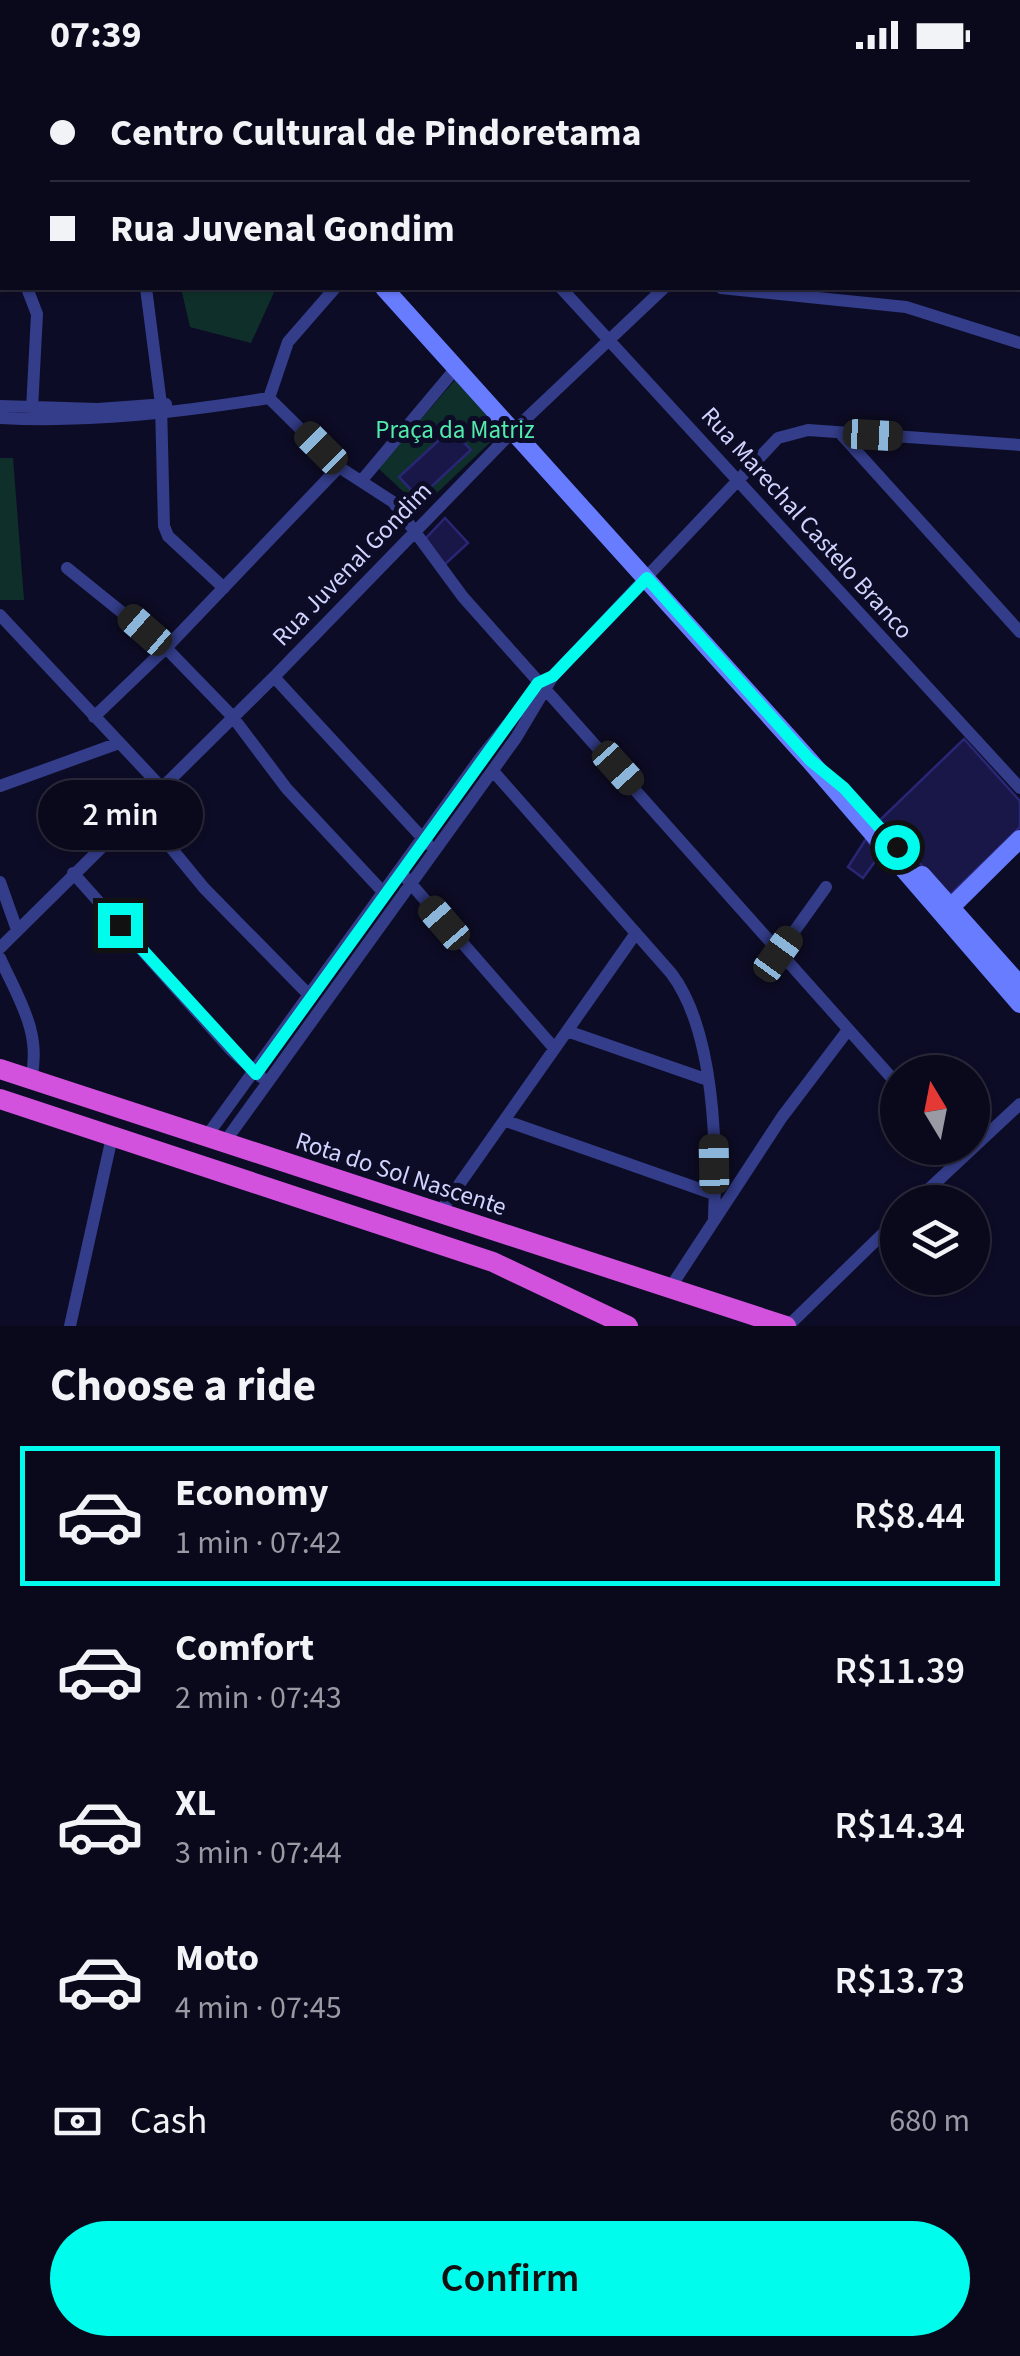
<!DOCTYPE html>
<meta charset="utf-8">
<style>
body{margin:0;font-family:"Source Sans 3",sans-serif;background:#181729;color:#f1f3f6;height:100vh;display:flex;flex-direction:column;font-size:38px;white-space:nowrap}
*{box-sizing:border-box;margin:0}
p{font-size:32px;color:#999aa3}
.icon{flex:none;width:55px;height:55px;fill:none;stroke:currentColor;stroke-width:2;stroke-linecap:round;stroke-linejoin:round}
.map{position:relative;height:1256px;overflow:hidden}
.panel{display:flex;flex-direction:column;background:#0a091c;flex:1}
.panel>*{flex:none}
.hud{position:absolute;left:0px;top:0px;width:1020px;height:220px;box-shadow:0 2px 8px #0004,0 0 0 2px #2a2a3b;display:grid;align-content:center;height:220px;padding:0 50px;background:#0a091c}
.needle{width:65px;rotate:350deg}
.fabs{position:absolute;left:880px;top:985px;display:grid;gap:20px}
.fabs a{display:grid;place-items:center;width:110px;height:110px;border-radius:50%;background:#0a091c;box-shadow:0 2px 8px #0004,0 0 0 2px #2a2a3b;font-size:50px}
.end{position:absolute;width:45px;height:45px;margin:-22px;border:12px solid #00fced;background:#111;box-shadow:0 0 0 5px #111}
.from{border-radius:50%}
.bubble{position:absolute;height:70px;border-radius:35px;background:#0a091c;box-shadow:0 2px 8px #0004,0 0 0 2px #2a2a3b;font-size:32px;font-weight:600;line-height:70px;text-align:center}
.car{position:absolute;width:30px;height:60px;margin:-30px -15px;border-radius:12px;box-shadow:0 0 8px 2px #0007;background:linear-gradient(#222 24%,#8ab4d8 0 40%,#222 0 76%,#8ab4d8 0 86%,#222 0)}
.hud b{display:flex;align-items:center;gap:35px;height:95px;font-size:38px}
.hud b+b{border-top:2px solid #2a2a3b}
.hud i{width:25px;height:25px;background:#f1f3f6}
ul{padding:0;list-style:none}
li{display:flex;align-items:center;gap:30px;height:140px;margin:0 20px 15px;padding:0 30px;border:5px solid transparent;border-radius:0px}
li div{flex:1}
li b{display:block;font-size:38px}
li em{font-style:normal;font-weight:600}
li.active{border-color:#00fced}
li>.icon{width:90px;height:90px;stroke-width:1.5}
h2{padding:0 50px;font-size:45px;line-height:120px}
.pay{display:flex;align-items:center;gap:25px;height:110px;padding:0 50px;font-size:38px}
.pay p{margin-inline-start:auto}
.primary-button{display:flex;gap:20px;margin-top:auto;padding:20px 50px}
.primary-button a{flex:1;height:115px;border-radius:60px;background:#00fced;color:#111;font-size:40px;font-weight:600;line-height:115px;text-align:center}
.status{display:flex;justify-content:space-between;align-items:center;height:70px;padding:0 50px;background:#0a091c;direction:ltr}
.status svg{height:28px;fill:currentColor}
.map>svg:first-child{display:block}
</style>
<div class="status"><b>07:39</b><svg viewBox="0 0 49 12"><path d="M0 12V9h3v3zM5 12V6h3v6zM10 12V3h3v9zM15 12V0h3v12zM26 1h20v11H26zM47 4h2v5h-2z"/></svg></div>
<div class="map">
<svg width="1020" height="1256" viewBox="0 0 1020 1256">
<rect width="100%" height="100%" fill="#0d0c26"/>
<!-- green -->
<path fill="#0f302a" d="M 181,218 L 276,218 L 251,273 L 190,257 Z
M 456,309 L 501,362 L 421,438 L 378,398 Z
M 0,388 L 13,388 L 24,530 L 0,530 Z"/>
<!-- building -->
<path fill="#191748" stroke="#2a2676" stroke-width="2.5" d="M 451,359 L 471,380 L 419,428 L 399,407 Z
M 445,448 L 468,473 L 443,496 L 426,468 Z
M 964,669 L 1020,731 L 1020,757 L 950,825 L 879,751 Z
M 866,769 L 879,786 L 863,808 L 848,797 Z"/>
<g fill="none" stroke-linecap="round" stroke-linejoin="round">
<!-- minor -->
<path stroke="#333d89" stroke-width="12" d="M 202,0 L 204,2
M 358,0 L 361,2
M 820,0 L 826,2
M 275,2 L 277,0
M 501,2 L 502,0
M 768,2 L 770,0
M 954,2 L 955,0
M 1018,95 L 1020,96
M 1018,210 L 1020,211
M 27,218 L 37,244 L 32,339
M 146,218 L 161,334 L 164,456 L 168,466 L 224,518
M 335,218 L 288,272 L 269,328 L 339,397 L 393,432 L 463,527 L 898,1015
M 561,218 L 1020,718
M 721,218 L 906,237 L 1020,273
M 0,336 L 98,339 L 166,334
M 0,348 C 90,353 181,342 269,328
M 840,363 L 1020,562
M 362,410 L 456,298
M 67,498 L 166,578 L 232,646 L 287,719 L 384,823
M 0,545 L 161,717
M 274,607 L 428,774
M 94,647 L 166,578 L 339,397
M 493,701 L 671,903 C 715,961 717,1077 714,1148
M 0,716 L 119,673
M 140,740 L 204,818 L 311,927
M 73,803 L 231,980 L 261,1007
M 405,807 L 554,978
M 0,812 L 17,860
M 0,878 L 274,607 L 513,361 L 664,218
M 778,884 L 826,817
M 0,888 C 19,930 42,963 31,1009
M 567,961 L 708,1010
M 506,1051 L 714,1124
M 206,1067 L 481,687 L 543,611
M 224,1073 L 516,668 L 553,606 L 778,368 L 808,360 L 1020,375
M 915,1132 L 1020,1034
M 439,1143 L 636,863
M 670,1218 L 782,1047 L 848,960
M 70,1256 L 112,1067
M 788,1256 L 898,1149"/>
<!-- secondary -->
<path stroke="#687cff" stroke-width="18" d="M 0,50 L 2,50
M 0,63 L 2,63
M 384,218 L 810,691 L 1020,934
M 922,805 L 1020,915
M 946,842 L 1020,769"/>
<!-- trunk -->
<path stroke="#d252de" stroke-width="20" d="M 0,999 L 786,1256
M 0,1029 L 493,1192 L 628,1256"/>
</g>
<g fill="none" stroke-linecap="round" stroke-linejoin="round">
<!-- route -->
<path stroke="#00fced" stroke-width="12" d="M 120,855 L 256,1004 L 538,613 L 553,606 L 647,508 L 810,690 L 844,718 L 897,777"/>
</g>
<g text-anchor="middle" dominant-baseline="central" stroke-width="10" stroke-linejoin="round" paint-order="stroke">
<!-- park labels -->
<g font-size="25" fill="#51ebac" stroke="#0d0c26">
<text x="455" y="360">Praça da Matriz</text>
</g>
<!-- street labels -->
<g font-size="25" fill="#d1d3ff" stroke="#0d0c26">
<text transform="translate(807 453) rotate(48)">Rua Marechal Castelo Branco</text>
<text transform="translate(352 494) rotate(-46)">Rua Juvenal Gondim</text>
<text transform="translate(401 1104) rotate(18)">Rota do Sol Nascente</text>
</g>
</g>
</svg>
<div class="fabs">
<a><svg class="needle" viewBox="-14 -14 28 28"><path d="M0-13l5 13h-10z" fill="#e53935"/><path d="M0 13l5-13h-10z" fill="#999aa3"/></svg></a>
<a><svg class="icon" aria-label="layers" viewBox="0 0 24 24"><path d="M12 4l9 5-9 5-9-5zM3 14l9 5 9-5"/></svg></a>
</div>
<i class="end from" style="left:897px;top:777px"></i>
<i class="end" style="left:120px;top:855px"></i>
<div class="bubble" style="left:38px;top:710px;width:165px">2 min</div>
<i class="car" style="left:873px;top:365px;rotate:93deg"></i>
<i class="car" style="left:321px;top:378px;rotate:315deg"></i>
<i class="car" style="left:145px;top:560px;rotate:311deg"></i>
<i class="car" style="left:618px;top:698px;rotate:138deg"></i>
<i class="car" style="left:444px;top:853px;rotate:319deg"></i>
<i class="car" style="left:778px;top:884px;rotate:36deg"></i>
<i class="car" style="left:714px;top:1094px;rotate:359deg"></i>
<div class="hud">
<b><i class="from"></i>Centro Cultural de Pindoretama</b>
<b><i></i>Rua Juvenal Gondim</b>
</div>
</div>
<section class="panel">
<h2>Choose a ride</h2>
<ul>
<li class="active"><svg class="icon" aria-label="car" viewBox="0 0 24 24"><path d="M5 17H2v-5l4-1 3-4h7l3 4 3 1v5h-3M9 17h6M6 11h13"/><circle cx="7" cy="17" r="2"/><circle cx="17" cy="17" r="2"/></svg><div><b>Economy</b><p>1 min · 07:42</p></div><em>R$8.44</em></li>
<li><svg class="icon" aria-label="car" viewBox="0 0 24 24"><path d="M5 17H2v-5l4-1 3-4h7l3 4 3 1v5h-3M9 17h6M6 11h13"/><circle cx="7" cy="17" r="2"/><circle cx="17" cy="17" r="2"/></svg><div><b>Comfort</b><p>2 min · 07:43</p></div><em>R$11.39</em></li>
<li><svg class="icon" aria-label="car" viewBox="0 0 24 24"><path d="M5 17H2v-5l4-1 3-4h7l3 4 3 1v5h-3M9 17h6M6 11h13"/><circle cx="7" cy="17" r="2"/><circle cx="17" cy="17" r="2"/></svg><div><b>XL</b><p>3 min · 07:44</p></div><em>R$14.34</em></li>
<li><svg class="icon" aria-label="car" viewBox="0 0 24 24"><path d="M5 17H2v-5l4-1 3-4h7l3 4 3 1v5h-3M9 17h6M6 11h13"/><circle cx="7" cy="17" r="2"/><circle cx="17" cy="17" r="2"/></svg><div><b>Moto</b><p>4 min · 07:45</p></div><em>R$13.73</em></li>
</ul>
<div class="pay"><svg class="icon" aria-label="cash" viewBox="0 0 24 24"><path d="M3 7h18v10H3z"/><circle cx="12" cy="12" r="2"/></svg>Cash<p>680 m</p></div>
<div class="primary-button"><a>Confirm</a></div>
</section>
